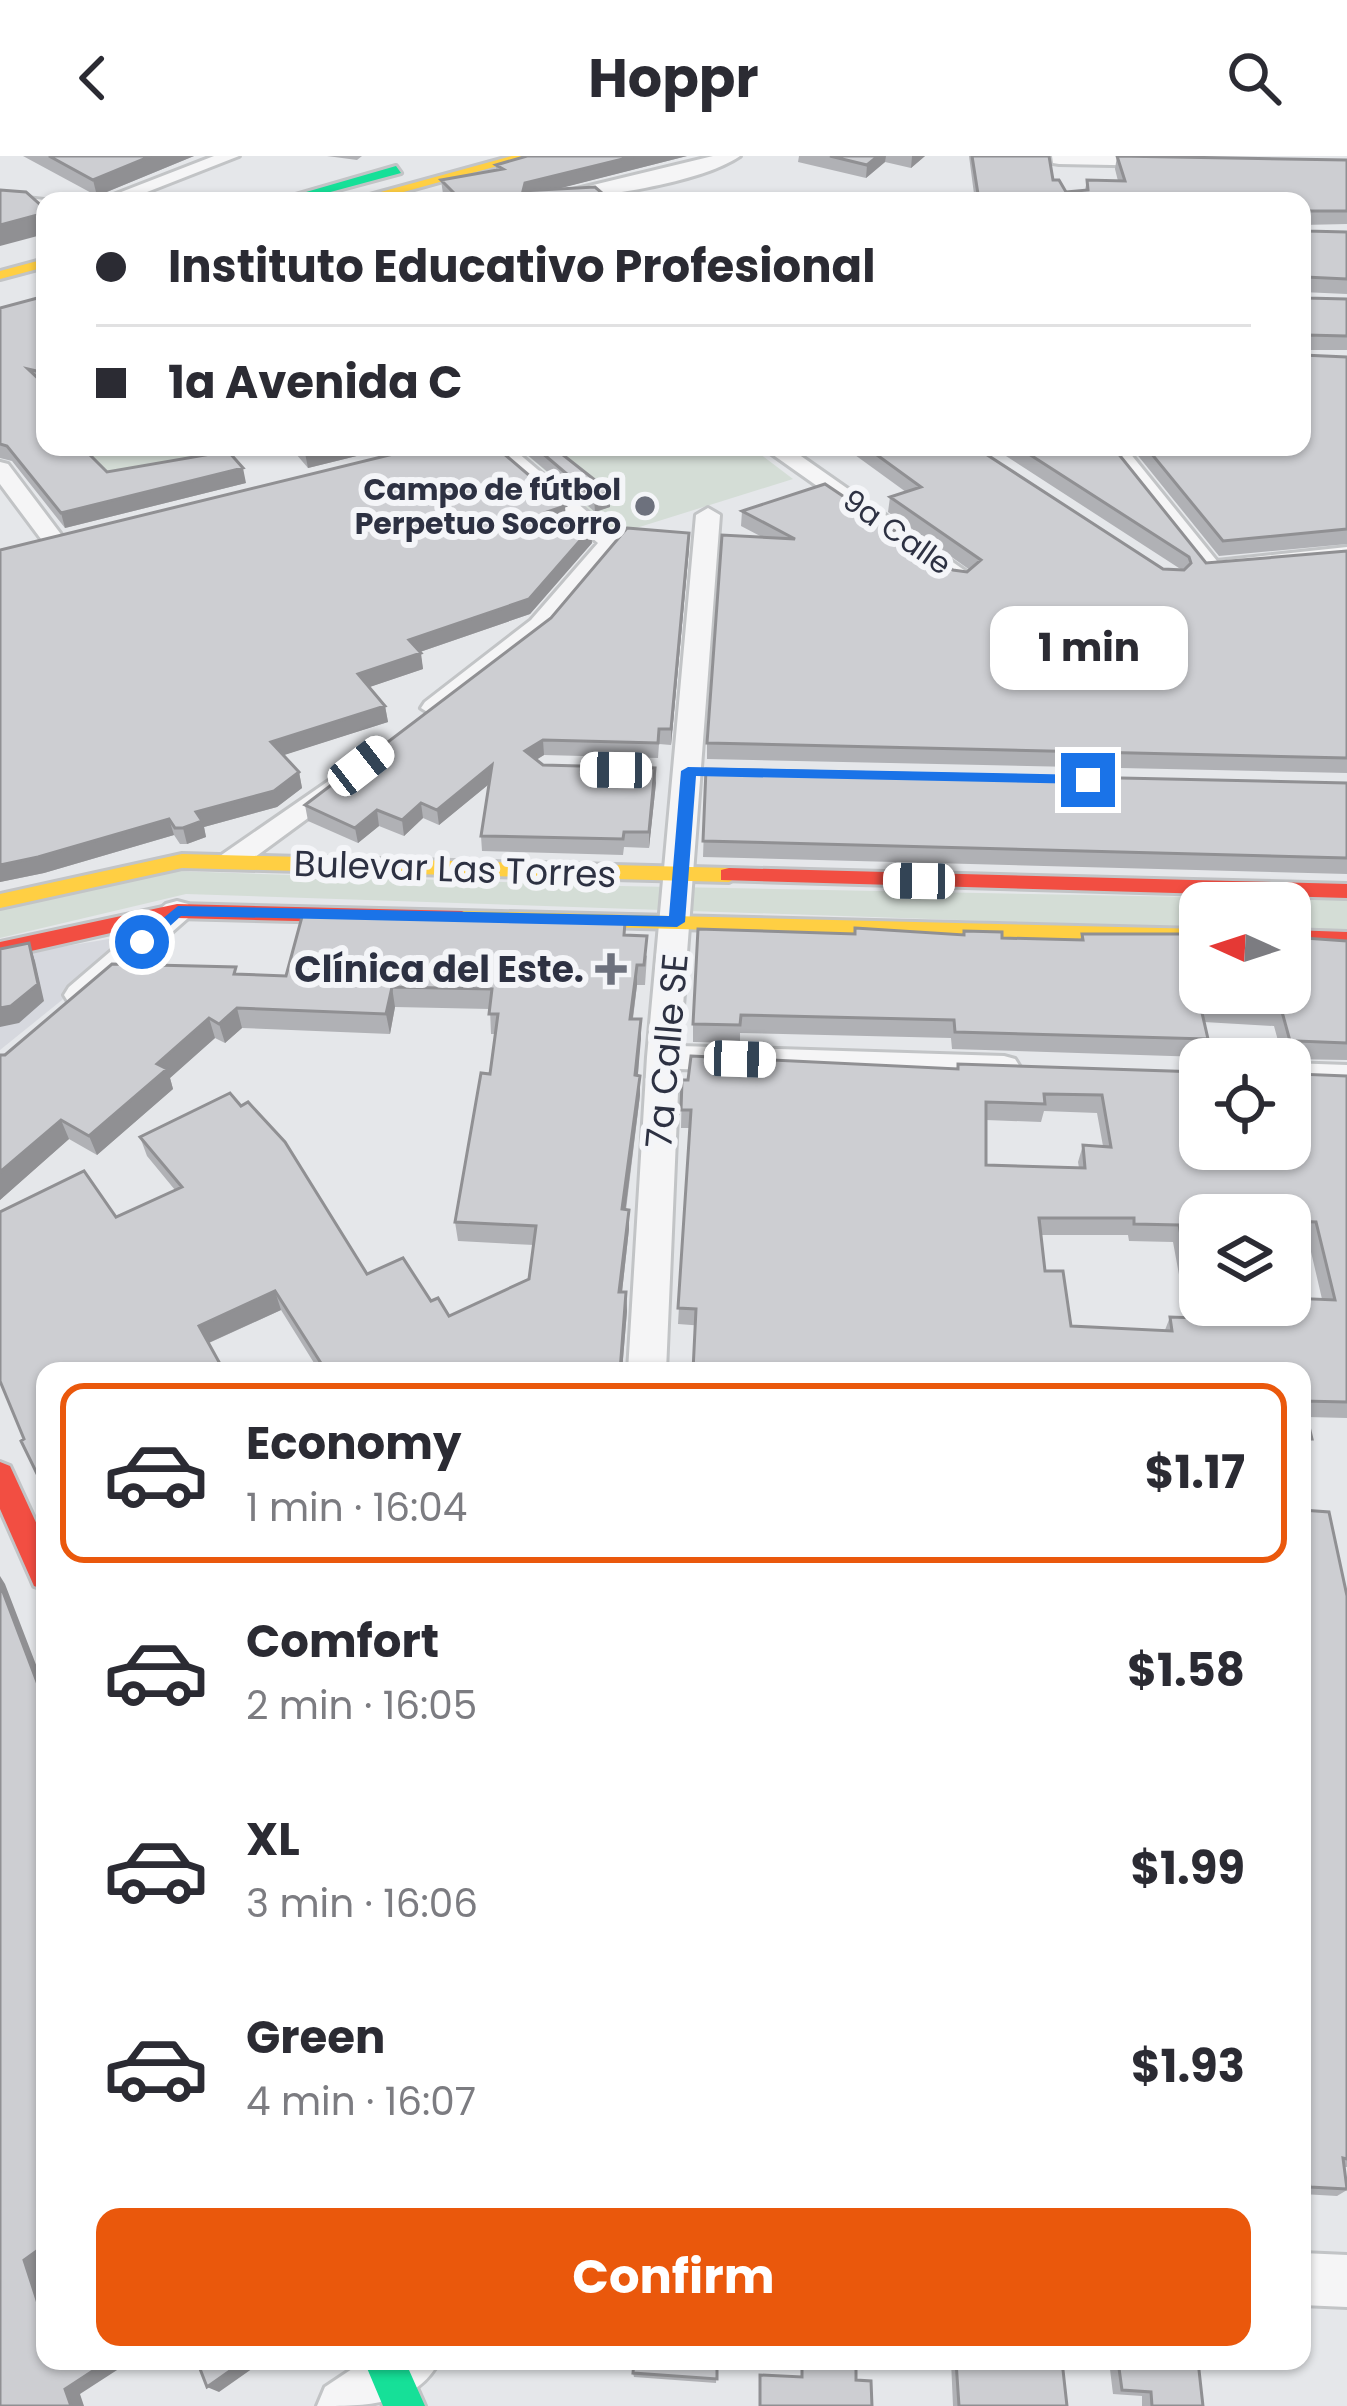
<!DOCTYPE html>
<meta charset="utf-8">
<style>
body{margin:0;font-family:Poppins,sans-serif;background:#f2f2f3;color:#2b2b33;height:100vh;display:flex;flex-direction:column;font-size:45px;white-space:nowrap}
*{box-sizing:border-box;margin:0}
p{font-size:39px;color:#7c7c81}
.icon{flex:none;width:66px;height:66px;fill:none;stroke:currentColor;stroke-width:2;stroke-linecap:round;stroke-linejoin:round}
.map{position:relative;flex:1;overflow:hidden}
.sheet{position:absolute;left:36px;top:1206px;width:1275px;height:1008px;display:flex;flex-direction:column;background:#fff;border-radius:24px;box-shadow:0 3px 9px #0004}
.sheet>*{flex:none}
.top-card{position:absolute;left:36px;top:36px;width:1275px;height:264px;border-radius:24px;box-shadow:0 3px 9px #0004;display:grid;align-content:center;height:264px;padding:0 60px;background:#fff}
.needle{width:78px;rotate:273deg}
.fabs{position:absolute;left:1179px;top:726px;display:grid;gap:24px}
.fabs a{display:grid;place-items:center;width:132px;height:132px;border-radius:24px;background:#fff;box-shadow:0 3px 9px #0004;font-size:60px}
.end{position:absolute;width:54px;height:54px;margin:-27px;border:15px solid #1a73e8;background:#fff;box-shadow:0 0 0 6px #fff}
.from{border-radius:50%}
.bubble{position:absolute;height:84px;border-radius:24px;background:#fff;box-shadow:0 3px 9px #0004;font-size:39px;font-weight:700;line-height:84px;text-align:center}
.car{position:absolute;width:36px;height:72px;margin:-36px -18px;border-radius:15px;box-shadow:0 0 9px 3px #0007;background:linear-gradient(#fff 24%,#345 0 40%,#fff 0 76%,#345 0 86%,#fff 0)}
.top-card b{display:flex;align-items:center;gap:42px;height:114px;font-size:45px}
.top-card b+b{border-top:3px solid #e1e1e2}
.top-card i{width:30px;height:30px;background:#2b2b33}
ul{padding:21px 0 0;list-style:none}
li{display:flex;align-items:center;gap:36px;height:180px;margin:0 24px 18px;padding:0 36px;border:6px solid transparent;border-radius:24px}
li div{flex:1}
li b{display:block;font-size:45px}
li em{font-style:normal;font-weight:700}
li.active{border-color:#ea580c}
li>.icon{width:108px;height:108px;stroke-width:1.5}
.cta{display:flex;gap:24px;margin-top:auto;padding:24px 60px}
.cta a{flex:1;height:138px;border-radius:24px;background:#ea580c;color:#fff;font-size:48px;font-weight:700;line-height:138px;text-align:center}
header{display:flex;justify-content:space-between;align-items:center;height:156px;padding:0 60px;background:#fff;font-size:54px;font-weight:700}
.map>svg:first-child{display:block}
</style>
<header><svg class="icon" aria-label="back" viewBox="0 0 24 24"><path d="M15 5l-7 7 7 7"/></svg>Hoppr<svg class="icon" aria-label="search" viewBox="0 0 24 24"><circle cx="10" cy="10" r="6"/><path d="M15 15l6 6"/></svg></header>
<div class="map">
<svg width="1347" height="2250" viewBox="0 0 1347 2250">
<rect width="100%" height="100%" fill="#e5e7ea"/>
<!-- built -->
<path fill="#d6d8de" d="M 145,777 L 0,894 L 0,801 Z"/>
<!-- green -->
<path fill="#d4ddd6" d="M 86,291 L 213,291 L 220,305 L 103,328 Z
M 518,291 L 751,291 L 793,323 L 617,378 Z
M 176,715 L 620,730 L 1347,744 L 1347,777 L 1290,775 L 1290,747 L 1200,747 L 1200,772 L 186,738 L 0,782 L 0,750 Z"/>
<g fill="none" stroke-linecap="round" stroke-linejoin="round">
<!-- street casing -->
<g stroke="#c2c4c6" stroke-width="6">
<path id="street" d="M 214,0 L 239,0 L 124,45 L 98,45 Z
M 713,0 L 740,0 C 698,29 579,45 527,45 Z
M 1052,0 L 1164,0 L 1172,5 L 1163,10 L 1059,8 L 1053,7 Z
M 0,39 L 53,45 L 45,45 L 45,51 L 0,49 Z
M 487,291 L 511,291 L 623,386 L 549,474 L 443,558 L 434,560 L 421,552 L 425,546 L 531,464 L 598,387 Z
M 762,291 L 788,291 L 974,421 L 962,428 L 953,426 Z
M 1102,291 L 1125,291 L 1217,405 L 1347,391 L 1347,405 L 1202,418 Z
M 0,306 L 8,308 L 63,381 L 63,391 L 47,391 L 0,328 Z
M 708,352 L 720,359 L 680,890 L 1004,900 L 1015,903 L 1020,911 L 1015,919 L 1004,922 L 679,913 L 666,1215 L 628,1215 L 647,901 L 696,359 Z
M 343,615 L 357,623 L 353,629 L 240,712 L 220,712 L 216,706 L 220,700 Z
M 177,745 L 188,748 L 192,755 L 188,762 L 91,847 L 69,847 L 64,839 L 69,831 L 166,748 Z
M 1290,907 L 1347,909 L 1347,933 L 1290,931 Z
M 1302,2097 L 1347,2099 L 1347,2151 L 1302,2149 Z
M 364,2205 L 439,2205 C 417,2250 365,2250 317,2250 L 325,2231 Z"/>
</g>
<!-- fast casing -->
<g stroke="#c2c4c6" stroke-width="6">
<path id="fast" d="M 396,10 L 401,17 L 297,45 L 275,45 Z
M 364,2205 L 405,2205 L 425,2250 L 383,2250 Z"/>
</g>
<!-- slow casing -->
<g stroke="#c2c4c6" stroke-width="6">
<path id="slow" d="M 512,0 L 533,0 L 371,45 L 348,45 Z
M 45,103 L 45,111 L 0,123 L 0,115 Z
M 182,698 L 729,712 L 740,719 L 729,726 L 182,712 L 0,752 L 0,738 Z
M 462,755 L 1200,773 L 1200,787 L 454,767 L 454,757 Z"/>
</g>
<!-- jam casing -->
<g stroke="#c2c4c6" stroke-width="6">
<path id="jam" d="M 729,712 L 1347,728 L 1347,742 L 721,724 L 721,714 Z
M 177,748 L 462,755 L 473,762 L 462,769 L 177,762 L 0,802 L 0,786 Z
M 1290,774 L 1347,776 L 1347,792 L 1290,790 Z
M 0,1306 L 10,1310 L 45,1386 L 45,1434 L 34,1430 L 0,1353 Z"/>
</g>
<!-- street -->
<use href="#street" fill="#f5f5f6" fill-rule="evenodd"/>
<!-- fast -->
<use href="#fast" fill="#16e098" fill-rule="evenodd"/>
<!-- slow -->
<use href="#slow" fill="#ffcf43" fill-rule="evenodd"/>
<!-- jam -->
<use href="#jam" fill="#f24e42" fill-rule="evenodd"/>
</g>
<!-- wall -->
<path fill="#b0b1b5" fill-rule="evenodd" d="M 23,0 L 194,0 L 97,40 Z
M 327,0 L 362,0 L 357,4 Z
M 687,0 L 556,33 L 603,45 L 450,45 L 443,38 L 441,24 L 496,15 L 496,9 Z
M 799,0 L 925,0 L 911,12 L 885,6 L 866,22 L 798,6 Z
M 969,0 L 1049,0 L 1053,24 L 1066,36 L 1085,34 L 1087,24 L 1118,25 L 1115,13 L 1117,0 L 1347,4 L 1347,68 L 1302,69 L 1302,45 L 971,45 L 972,38 L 974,38 Z
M 1306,75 L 1347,76 L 1347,138 L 1302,136 Z
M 1302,138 L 1306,142 L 1347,143 L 1347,194 L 1302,194 L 1303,199 L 1347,201 L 1347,388 L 1219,400 L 1131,291 L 1302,291 Z
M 45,140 L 45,291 L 107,316 L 246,327 L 65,372 L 12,305 L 0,302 L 0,152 Z
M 290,291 L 393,291 L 308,312 Z
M 518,291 L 553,291 L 610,351 L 595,356 Z
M 844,291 L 975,291 L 1163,413 L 1182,414 L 992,291 L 1113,291 L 1206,407 L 1347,395 L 1347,617 L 707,603 L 707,587 L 762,381 L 741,370 L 742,355 L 953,414 L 967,416 L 970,414 L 888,356 L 890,341 L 906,336 Z
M 566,361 L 592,387 L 530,458 L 420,496 L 423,513 L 369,531 L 385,550 L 388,566 L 283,599 L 299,616 L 302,632 L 277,651 L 204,671 L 206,681 L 187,688 L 180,688 L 174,679 L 44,717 L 0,726 L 0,394 Z
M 689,392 L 671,589 L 659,588 L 658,602 L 544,599 L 536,604 L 543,609 L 656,627 L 649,692 L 624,691 L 623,699 L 482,695 L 481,680 L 489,628 L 439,669 L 423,662 L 404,680 L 379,670 L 358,687 L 308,665 L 305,649 Z
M 706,613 L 1347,627 L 1347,718 L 703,701 Z
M 625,766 L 625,779 L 647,800 L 645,829 L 637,829 L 633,863 L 641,863 L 638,919 L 640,939 L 626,1054 L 629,1054 L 629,1073 L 622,1136 L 626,1136 L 627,1155 L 622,1215 L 319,1215 L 281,1154 L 209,1187 L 24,1283 L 116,1061 L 175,1034 L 147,1000 L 140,981 L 367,1118 L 431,1145 L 449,1160 L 529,1123 L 534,1089 L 458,1085 L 455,1066 L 490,918 L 495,878 L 491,878 L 490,853 L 395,851 L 390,878 L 242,872 L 225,887 L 215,882 L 170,922 L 173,933 L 97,999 L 69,983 L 0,1044 L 0,899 L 238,818 L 286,820 Z
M 1082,778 L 1347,785 L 1347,904 L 1283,903 L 1274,870 L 1204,866 L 1208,883 L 1202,901 L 952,893 L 951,882 L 740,877 L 740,887 L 693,886 L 693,868 L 1002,782 L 1080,784 Z
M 958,908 L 1200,916 L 1200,993 L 1297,922 L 1298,918 L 1347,920 L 1347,1262 L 1307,1261 L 1312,1283 L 1302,1299 L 1302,1215 L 678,1168 L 689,972 L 681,972 L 682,924 L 957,913 ZM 1044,955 L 1097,957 L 1103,990 L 1083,989 L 1078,1006 L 1079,1012 L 986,1009 L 986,964 L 1041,966 ZM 1200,1059 L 1290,1059 L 1290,1083 L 1308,1083 L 1322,1143 L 1200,1149 ZM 1041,1079 L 1128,1079 L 1129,1085 L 1173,1086 L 1187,1162 L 1170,1161 L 1165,1174 L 1071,1170 L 1045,1115 Z
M 1302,1354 L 1347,1440 L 1347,2011 L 1345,2011 L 1347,2034 L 1337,2040 L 1302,2038 Z
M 717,2205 L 716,2227 L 634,2221 L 633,2217 Z
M 951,2205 L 1062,2205 L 1067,2250 L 953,2250 Z
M 1109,2205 L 1198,2205 L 1203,2250 L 1142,2250 L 1142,2240 L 1113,2238 Z"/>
<!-- shaded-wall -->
<path fill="#909093" d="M 151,0 L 194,0 L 97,40 L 93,24 Z
M 635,0 L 687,0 L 526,41 L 523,35 L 525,27 Z
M 878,0 L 886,0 L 885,6 L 866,22 L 867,9 Z
M 912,0 L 925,0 L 911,12 Z
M 45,57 L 45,78 L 0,90 L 0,69 Z
M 330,291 L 393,291 L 308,312 L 305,297 Z
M 243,312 L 246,327 L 65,372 L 61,357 Z
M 610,336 L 610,351 L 595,356 L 594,341 Z
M 565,350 L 566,365 L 544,357 Z
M 591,372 L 592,387 L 530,458 L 411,499 L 409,484 Z
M 689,377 L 689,392 L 671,589 L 671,573 Z
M 421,497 L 423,513 L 361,534 L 358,518 Z
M 385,550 L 388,566 L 275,602 L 271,586 Z
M 543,584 L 544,599 L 526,610 L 525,595 Z
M 492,609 L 494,624 L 439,669 L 437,654 Z
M 655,612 L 656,627 L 649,692 L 649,676 Z
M 299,616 L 302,632 L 277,651 L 204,671 L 206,681 L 187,688 L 183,672 L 196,656 Z
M 421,647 L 423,662 L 404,680 L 402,664 Z
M 377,654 L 379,670 L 358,687 L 355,672 Z
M 169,663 L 174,679 L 44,717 L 0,726 L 0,709 Z
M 29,787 L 35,805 L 44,845 L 19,867 L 0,871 L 0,852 Z
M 637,809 L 637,829 L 630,883 L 630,863 Z
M 392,831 L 395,851 L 390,878 L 386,858 Z
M 237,852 L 242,872 L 225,887 L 219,868 Z
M 209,862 L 215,882 L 170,922 L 173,933 L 97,999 L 89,980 L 157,908 Z
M 641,863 L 641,883 L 636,939 L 635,919 Z
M 640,920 L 640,939 L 623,1073 L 622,1053 Z
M 61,964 L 69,983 L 0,1044 L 0,1016 Z
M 629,1054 L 629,1073 L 620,1154 L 619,1136 Z
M 275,1135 L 281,1154 L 206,1188 L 199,1170 Z
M 626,1136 L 627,1155 L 622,1215 L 620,1215 Z
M 0,1420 L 5,1428 L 45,1532 L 45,1547 L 0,1428 Z
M 45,2089 L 45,2108 L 40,2112 L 45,2128 L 45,2169 L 24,2104 Z
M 108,2205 L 131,2205 L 80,2238 L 84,2250 L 71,2250 L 65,2233 Z
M 244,2205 L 263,2205 L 219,2236 L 207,2231 Z"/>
<!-- building -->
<path fill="#cdced2" stroke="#909093" stroke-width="3" fill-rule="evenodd" d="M 49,0 L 151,0 L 93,24 Z
M 527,0 L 635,0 L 525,27 L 523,35 L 595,31 L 602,37 L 603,45 L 462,45 L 441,24 L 503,13 L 496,9 Z
M 830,0 L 878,0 L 867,9 Z
M 972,0 L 1049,0 L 1053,24 L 1059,24 L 1066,36 L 1088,34 L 1087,24 L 1125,25 L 1117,0 L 1347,4 L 1347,55 L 1302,55 L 1302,60 L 1302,45 L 973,45 L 972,38 L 978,38 Z
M 0,34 L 26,36 L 45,53 L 45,57 L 0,69 Z
M 1302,71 L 1306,75 L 1347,76 L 1347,123 L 1306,121 L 1302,136 Z
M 1302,138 L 1306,142 L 1347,143 L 1347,180 L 1306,179 L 1302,183 Z
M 45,140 L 45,217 L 28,213 L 45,229 L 45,291 L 82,291 L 107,316 L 228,295 L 243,312 L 61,357 L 7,290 L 0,288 L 0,152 Z
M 1302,189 L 1303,199 L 1347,201 L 1347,373 L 1223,385 L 1146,291 L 1302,291 Z
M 300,291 L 330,291 L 305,297 Z
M 422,291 L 496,291 L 565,350 L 544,357 L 581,363 L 591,372 L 529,443 L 409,484 L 421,497 L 358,518 L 385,550 L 271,586 L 299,616 L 274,635 L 196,656 L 202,665 L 183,672 L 175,672 L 169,663 L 38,701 L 0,709 L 0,394 Z
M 535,291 L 553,291 L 610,336 L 594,341 Z
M 866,291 L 975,291 L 1163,413 L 1184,414 L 1191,407 L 1189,401 L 1018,291 L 1113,291 L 1206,407 L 1347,395 L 1347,602 L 707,587 L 722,379 L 795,383 L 742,355 L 825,328 L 953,414 L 967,416 L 981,404 L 890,341 L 921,331 Z
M 627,372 L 689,377 L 671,573 L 659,573 L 658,587 L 543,584 L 525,595 L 543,609 L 655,612 L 649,676 L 624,676 L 623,683 L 481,680 L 492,609 L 437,654 L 421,647 L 402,664 L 377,654 L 355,672 L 305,649 L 551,462 Z
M 706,613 L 1347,627 L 1347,702 L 703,685 Z
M 303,757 L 625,766 L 624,779 L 647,780 L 644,809 L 637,809 L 630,863 L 641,863 L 635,919 L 640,920 L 622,1053 L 629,1054 L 619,1136 L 626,1136 L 620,1215 L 326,1215 L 275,1135 L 199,1170 L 224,1215 L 45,1215 L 45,1334 L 21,1285 L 24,1283 L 0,1225 L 0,1056 L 84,1015 L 116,1061 L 182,1031 L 140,981 L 230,937 L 241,950 L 248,946 L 285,986 L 367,1118 L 403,1102 L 431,1145 L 438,1142 L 449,1160 L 529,1123 L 536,1070 L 455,1066 L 481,917 L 490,918 L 498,858 L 489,858 L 492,833 L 392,831 L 386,858 L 237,852 L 219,868 L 209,862 L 157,908 L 167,913 L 89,980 L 61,964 L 0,1016 L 0,899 L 5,899 L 112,808 L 236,811 L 234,818 L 286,820 Z
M 855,772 L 964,779 L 964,775 L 1002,776 L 1002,782 L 1083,784 L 1082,778 L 1200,778 L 1200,837 L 1290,837 L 1290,781 L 1347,785 L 1347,887 L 1297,885 L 1293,896 L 1281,852 L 1266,850 L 1200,848 L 1208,883 L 955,876 L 954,864 L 741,859 L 740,869 L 693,868 L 698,773 L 855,778 Z
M 29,787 L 38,828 L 11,850 L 0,852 L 0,793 Z
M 691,900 L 958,913 L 958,908 L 1200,916 L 1200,993 L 1290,993 L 1290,922 L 1299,922 L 1298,918 L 1347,920 L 1347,1246 L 1303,1245 L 1312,1283 L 1302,1283 L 1302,1215 L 693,1215 L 696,1153 L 678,1152 L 691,954 L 681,954 L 682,924 L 688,924 ZM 1044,938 L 1102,939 L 1111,991 L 1083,989 L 1085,1012 L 986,1009 L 986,946 L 1045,948 ZM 1200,1059 L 1290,1059 L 1290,1065 L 1316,1066 L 1335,1144 L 1290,1142 L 1290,1149 L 1200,1149 ZM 1039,1062 L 1134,1062 L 1134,1068 L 1179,1069 L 1197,1162 L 1170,1161 L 1172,1175 L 1071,1170 L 1063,1115 L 1045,1115 Z
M 1302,1354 L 1329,1356 L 1347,1440 L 1347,2003 L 1343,2002 L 1347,2033 L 1310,2031 L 1302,1983 Z
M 0,1428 L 45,1547 L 45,2089 L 24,2104 L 45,2169 L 45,2205 L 108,2205 L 65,2233 L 71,2250 L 0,2250 Z
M 197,2205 L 244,2205 L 207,2231 Z
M 634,2205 L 717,2205 L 717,2223 L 633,2217 Z
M 802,2205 L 856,2205 L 856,2224 L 871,2225 L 872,2250 L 760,2250 L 760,2219 L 802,2221 Z
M 956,2205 L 1062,2205 L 1067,2250 L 959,2250 Z
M 1118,2205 L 1198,2205 L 1203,2250 L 1152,2250 L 1151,2236 L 1122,2234 Z"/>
<!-- route -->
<path fill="#1a73e8" d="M 688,611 L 1088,619 L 1095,624 L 1088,628 L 696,620 L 685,766 L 677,771 L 181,760 L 148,790 L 134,786 L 178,750 L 669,760 L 681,615 Z"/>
<!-- markers -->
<g fill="#6d717d" stroke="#f4f5f8" stroke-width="4.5">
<circle cx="645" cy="350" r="12"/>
<path d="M605 795h12v12h12v12h-12v12h-12v-12h-12v-12h12z"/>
</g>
<g text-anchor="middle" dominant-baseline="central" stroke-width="12" stroke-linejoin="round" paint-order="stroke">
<!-- far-poi labels -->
<g font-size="30" font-weight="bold" fill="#2d3142" stroke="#f4f5f8" text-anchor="end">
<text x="621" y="333">Campo de fútbol<tspan x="621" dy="34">Perpetuo Socorro</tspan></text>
</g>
<!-- far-street labels -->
<g font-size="30" fill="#2d3142" stroke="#f4f5f8">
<text transform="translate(897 376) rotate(35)">9a Calle</text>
</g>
<!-- street labels -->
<g font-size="36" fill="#2d3142" stroke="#f4f5f8">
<text transform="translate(455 713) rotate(2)">Bulevar Las Torres</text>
<text transform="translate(667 895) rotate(-85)">7a Calle SE</text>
</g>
<!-- poi labels -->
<g font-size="36" font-weight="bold" fill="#2d3142" stroke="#f4f5f8" text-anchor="end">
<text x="584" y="813">Clínica del Este.</text>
</g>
</g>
</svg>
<div class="fabs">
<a><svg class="needle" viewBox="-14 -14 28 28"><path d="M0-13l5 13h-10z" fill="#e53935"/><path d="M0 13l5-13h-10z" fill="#7c7c81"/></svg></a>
<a><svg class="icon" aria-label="locate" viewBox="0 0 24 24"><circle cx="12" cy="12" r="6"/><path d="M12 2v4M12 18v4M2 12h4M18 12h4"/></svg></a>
<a><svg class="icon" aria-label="layers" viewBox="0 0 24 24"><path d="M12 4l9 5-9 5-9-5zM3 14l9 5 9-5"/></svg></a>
</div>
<i class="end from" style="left:142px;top:786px"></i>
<i class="end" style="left:1088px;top:624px"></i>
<div class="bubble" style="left:990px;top:450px;width:198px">1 min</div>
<i class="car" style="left:361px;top:610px;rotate:52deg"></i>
<i class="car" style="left:616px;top:614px;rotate:271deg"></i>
<i class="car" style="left:919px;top:725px;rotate:271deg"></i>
<i class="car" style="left:740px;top:903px;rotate:92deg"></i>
<div class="top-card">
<b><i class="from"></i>Instituto Educativo Profesional</b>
<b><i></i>1a Avenida C</b>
</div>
<section class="sheet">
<ul>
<li class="active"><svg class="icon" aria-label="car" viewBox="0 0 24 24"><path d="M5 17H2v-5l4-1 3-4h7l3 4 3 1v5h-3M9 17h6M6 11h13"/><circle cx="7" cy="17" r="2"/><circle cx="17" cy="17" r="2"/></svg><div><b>Economy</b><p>1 min · 16:04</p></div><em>$1.17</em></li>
<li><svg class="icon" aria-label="car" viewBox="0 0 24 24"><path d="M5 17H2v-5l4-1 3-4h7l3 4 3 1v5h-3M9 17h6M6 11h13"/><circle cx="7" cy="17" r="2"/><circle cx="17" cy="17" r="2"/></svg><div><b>Comfort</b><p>2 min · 16:05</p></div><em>$1.58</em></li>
<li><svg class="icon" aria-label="car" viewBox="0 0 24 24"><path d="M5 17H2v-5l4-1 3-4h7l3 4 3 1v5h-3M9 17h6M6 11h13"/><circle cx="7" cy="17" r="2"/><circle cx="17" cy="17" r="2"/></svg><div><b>XL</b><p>3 min · 16:06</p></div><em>$1.99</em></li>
<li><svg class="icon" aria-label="car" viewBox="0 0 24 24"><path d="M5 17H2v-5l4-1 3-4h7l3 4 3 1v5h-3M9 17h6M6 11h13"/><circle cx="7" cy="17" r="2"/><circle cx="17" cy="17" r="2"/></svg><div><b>Green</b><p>4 min · 16:07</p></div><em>$1.93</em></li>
</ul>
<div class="cta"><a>Confirm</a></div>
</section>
</div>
